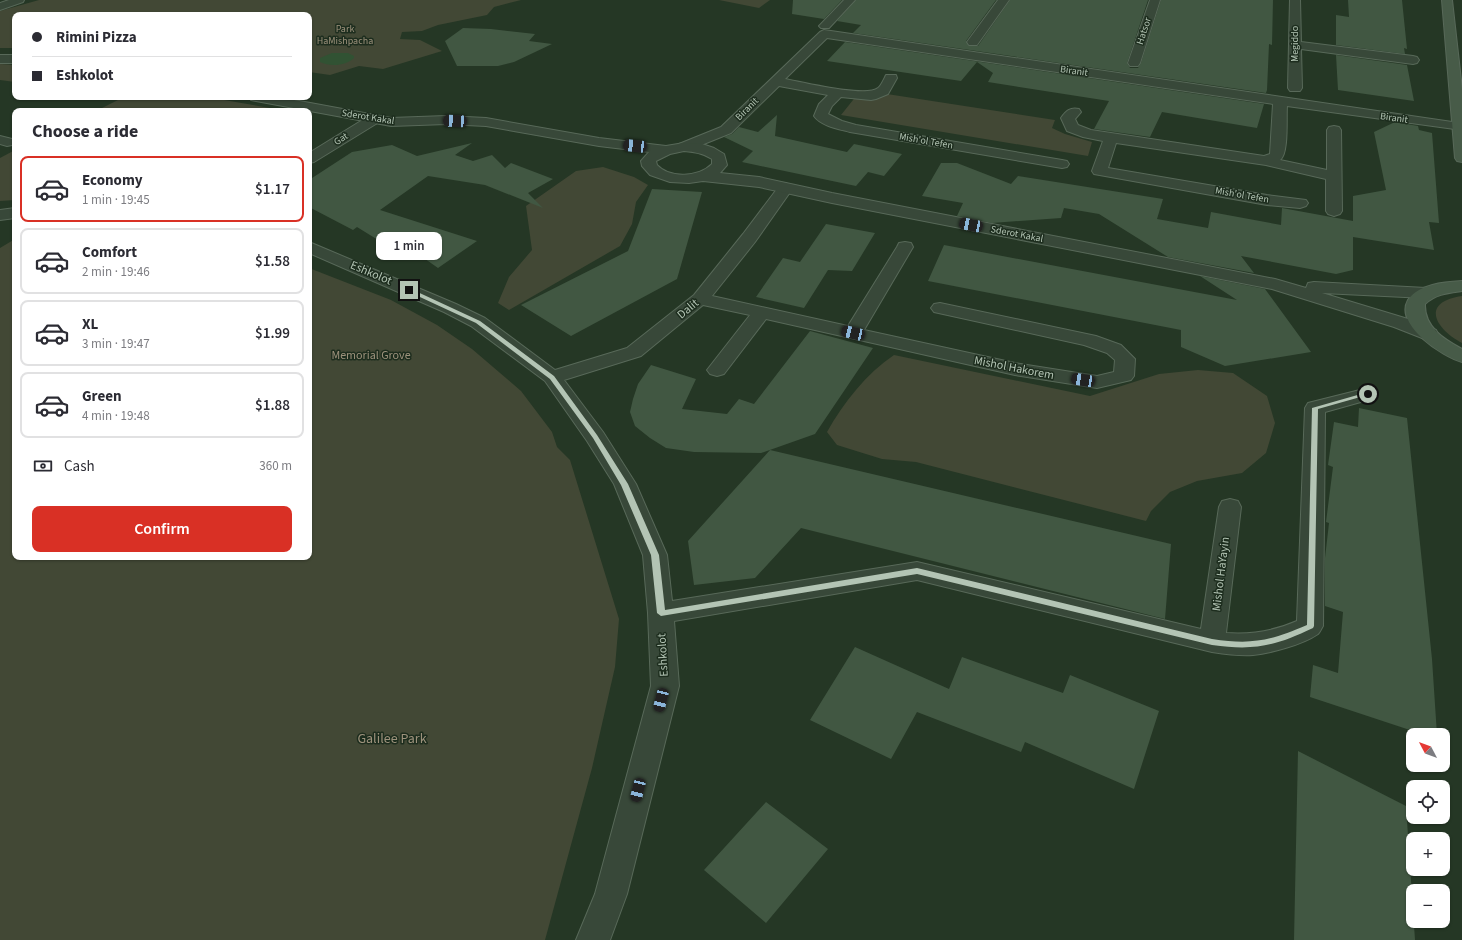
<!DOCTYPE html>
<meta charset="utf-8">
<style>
body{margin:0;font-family:"Source Sans 3",sans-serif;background:#f7f7f7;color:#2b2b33;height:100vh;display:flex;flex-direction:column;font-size:15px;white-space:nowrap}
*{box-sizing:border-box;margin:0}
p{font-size:13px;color:#7c7c81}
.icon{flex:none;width:22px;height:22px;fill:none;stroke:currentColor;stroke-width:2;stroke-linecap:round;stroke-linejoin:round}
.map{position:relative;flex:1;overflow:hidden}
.drawer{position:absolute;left:12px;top:108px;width:300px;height:452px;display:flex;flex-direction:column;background:#fff;border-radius:8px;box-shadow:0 1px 3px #0004}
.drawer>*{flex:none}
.banner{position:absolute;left:12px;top:12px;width:300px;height:88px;border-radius:8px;box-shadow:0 1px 3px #0004;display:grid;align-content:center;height:88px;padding:0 20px;background:#fff}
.needle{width:26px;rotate:311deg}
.controls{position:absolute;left:1406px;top:728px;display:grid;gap:8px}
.controls a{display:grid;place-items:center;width:44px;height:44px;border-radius:8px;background:#fff;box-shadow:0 1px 3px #0004;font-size:20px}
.end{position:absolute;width:18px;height:18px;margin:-9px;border:5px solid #b3c4b4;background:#111;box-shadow:0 0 0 2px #111}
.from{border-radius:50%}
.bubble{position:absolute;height:28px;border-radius:8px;background:#fff;box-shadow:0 1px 3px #0004;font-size:13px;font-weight:600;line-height:28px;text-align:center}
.car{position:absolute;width:12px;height:24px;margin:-12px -6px;border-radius:5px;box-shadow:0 0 3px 1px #0007;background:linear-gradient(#222 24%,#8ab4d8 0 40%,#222 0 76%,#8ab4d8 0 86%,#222 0)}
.banner b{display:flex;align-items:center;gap:14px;height:38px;font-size:15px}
.banner b+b{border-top:1px solid #e1e1e2}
.banner i{width:10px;height:10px;background:#2b2b33}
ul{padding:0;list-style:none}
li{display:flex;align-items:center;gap:12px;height:66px;margin:0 8px 6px;padding:0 12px;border:2px solid #e1e1e2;border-radius:8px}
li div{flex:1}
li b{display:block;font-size:15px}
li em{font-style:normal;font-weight:600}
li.selected{border-color:#d93025}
li>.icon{width:36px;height:36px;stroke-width:1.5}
h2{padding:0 20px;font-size:18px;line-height:48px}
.pay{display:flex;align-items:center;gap:10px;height:44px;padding:0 20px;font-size:15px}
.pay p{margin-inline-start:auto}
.button{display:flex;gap:8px;margin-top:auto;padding:8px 20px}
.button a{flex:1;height:46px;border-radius:8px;background:#d93025;color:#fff;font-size:16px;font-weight:600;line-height:46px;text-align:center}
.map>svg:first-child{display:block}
</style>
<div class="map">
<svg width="1462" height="940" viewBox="0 0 1462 940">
<rect width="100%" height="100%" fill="#253725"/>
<!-- green -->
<path fill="#424835" d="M 39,0 L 521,0 L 494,7 L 487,15 L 438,25 L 422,31 L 402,32 L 400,39 L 420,40 L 442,51 L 383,69 L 359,66 L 330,75 L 309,72 L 309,15 L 15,15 L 15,48 L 0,48 L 0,11 Z
M 719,0 L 770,0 L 759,8 Z
M 0,64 L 15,65 L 15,82 L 0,80 Z
M 861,90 L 1055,120 L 1052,128 L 1065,134 L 1092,142 L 1088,156 L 841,115 Z
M 115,97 L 207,97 L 270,108 L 262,111 L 96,111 L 122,98 Z
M 15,150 L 15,200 L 0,201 L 0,158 Z
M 603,167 L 634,177 L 648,185 L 636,202 L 632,224 L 620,246 L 509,310 L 498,303 L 509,277 L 532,250 L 526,206 L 576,171 Z
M 15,239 L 15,557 L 309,557 L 309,268 L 391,300 L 437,325 L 472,349 L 521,391 L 552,432 L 557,447 L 570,460 L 619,619 L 615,667 L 592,768 L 545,940 L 0,940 L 0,248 Z
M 1462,296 L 1462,343 C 1435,329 1420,302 1462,296 Z
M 894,355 L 1090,396 L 1159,374 L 1198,370 L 1233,373 L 1267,396 L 1275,423 L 1266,453 L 1242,473 L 1197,481 L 1170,492 L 1151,511 L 1146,521 L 916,462 L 882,459 L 837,445 L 827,432 C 844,402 866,374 894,355 Z"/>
<!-- water -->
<path fill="#315233" d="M 332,53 L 348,53 L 354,56 L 354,58 C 346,66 330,67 320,62 L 320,58 Z"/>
<!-- building -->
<path fill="#415742" d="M 793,0 L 842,0 L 824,19 L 792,14 Z
M 856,0 L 996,0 L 966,41 L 969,46 L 978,46 L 1010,0 L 1148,0 L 1127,63 L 1130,68 L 1138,68 L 1141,63 L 1161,0 L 1273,0 L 1272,45 L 1269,44 L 1267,90 L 1266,93 L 853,33 L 861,25 L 837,21 Z
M 1348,0 L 1402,0 L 1407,49 L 1404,48 L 1405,54 L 1336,45 L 1336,15 L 1349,17 Z
M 463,28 L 491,29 L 535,34 L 529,41 L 552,44 L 514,62 L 498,66 L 457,66 L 445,41 Z
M 845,42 L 1264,104 L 1257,128 L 1162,112 L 1150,137 L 1094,129 L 1109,101 L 988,82 L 993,73 L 977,62 L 961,81 L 827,61 Z
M 1336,55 L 1407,65 L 1414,101 L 1338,90 Z
M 777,115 L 775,136 L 847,152 L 854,144 L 902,154 L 884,176 L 868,172 L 856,186 L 742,162 L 753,151 L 724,137 L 732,134 L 739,127 L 758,132 Z
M 1395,122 L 1418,126 L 1419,130 L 1432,133 L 1439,223 L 1429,222 L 1434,250 L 1353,237 L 1353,270 L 1336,274 L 1241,256 L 1254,273 L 1168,257 L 1099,214 L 1064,208 L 1061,218 L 992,223 L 957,216 L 963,203 L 922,196 L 941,163 L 957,163 L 1011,184 L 1018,176 L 1163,199 L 1157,219 L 1208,228 L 1211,212 L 1281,225 L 1282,208 L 1353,221 L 1353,196 L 1386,190 L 1374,132 Z
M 472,143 L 455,155 L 473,161 L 492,155 L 505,168 L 511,163 L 553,179 L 528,193 L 543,208 L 485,185 L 428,176 L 380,210 L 477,241 L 438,268 L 401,242 L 391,248 L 357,227 L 353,230 L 309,207 L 309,180 L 352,152 L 392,145 L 417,156 Z
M 652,189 L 702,192 L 677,279 L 571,336 L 521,305 L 628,251 Z
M 826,224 L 875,233 L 852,271 L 828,270 L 804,308 L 756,297 L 783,258 L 800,262 Z
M 944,245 L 1237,300 L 1200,276 L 1265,289 L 1311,352 L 1225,366 L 1181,347 L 1181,330 L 928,281 Z
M 810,331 L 873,348 L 815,434 L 761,453 L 694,452 L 666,448 L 650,438 L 635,426 L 630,412 L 633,399 L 638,384 L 651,365 L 696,379 L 682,409 L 727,414 L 739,399 L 754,404 Z
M 1359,408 L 1407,418 L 1432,659 L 1437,735 L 1425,735 L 1310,697 L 1313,665 L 1338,673 L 1343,612 L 1325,606 L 1325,558 L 1329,523 L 1326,522 L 1333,467 L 1328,465 L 1334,422 L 1358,427 Z
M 770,450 L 1171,544 L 1165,619 L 801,528 L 755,578 L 694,585 L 688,541 Z
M 855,647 L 949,689 L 962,657 L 1063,693 L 1070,675 L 1159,711 L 1134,789 L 1025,742 L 1021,752 L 917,712 L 891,759 L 810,720 Z
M 1298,751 L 1406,806 L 1415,940 L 1294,940 Z
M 766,802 L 828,849 L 766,923 L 704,870 Z"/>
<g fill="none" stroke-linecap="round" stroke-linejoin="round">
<!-- minor casing -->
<g stroke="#586959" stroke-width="2">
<path id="minor" d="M 9,0 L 24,0 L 23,2 L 0,10 L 0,3 Z
M 844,0 L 855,0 L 829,28 L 821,28 L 819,26 L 821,24 Z
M 998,0 L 1009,0 L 977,45 L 969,45 L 967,42 Z
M 1150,0 L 1160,0 L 1140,63 L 1138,66 L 1130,66 L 1128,63 Z
M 1290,0 L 1300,0 L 1301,42 L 1413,56 L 1417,57 L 1419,60 L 1417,63 L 1413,64 L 1301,49 L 1302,88 L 1300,91 L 1290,91 L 1288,88 Z
M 824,30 L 1459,123 L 1462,124 L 1462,130 L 1287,106 C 1286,117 1289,154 1280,160 L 1327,170 L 1327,130 L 1329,127 L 1334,126 L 1339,127 L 1341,130 L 1342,211 L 1340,214 L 1334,216 L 1328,214 L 1326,211 L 1326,179 L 1266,165 L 1116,143 L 1108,168 L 1267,195 L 1306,200 L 1308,203 L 1306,206 L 1300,208 L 1267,205 L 1094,174 L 1092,171 L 1103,141 L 1083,137 L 1067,131 L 1061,118 C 1066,111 1070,107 1079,109 L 1081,112 L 1075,119 L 1078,125 L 1091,130 L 1264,156 L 1270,154 L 1273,104 L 827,38 L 785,79 C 802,82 866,98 878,88 C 881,86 884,79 886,75 L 896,75 L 897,78 L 888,94 L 876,99 L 871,100 L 841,97 L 832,106 L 828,114 L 842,121 L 856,125 L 1062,160 L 1067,161 L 1069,164 L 1067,167 L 1062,168 L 850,132 C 839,129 821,126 814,116 L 819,104 L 828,95 L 779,86 L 731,133 L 689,150 L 684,151 L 679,150 L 677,147 L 679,144 L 721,127 L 820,32 Z
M 374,115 L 379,116 L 381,119 L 379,122 L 314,162 L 309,163 L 309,153 L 369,116 Z
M 0,136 L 12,139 L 14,142 L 12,145 L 7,146 L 0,144 Z
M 785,183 L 790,185 L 793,188 L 755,242 L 712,296 L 848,326 L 897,247 L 899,243 L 905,242 L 911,243 L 913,247 L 864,330 L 1015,363 L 1097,376 L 1114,372 L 1115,360 L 1107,353 L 1084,345 L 934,312 L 931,308 L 934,304 L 940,303 L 1096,336 L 1121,345 L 1135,359 L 1134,376 L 1131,380 L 1097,388 L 1015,375 L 766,319 L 724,374 L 717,376 L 710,374 L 707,370 L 750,315 L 703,305 L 641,356 L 564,380 L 603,432 L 636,484 L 667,555 L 672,601 L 917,562 L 1201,629 L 1219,507 L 1222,501 L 1230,499 L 1238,501 L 1241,507 L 1226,633 C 1252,635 1274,631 1297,621 L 1305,408 L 1308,403 L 1368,388 L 1375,390 L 1378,394 L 1375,398 L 1325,412 L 1323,626 C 1321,629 1320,632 1318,634 C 1302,645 1271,653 1253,655 C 1239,656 1225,654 1212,652 L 917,580 L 674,621 L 679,686 L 627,894 L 610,940 L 576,940 L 595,894 L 651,686 L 648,613 L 643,555 L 614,484 L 587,441 L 545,381 L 471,326 L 444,312 L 309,253 L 309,242 L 456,304 L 485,318 L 555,370 L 627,348 L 694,295 L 743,234 L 780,185 Z
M 15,208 L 15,218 L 0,220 L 0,210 Z"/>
</g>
<!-- tertiary casing -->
<g stroke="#586959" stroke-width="2">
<path id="tertiary" d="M 0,55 L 15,55 L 15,63 L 0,63 Z
M 249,97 L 278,97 L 391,118 L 446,116 L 486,118 L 599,138 L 666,146 L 684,143 L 702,144 L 714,148 L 724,154 L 727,165 L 720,173 L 759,177 L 832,193 L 1275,279 L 1306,288 L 1308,283 L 1314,282 L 1426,288 L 1432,289 L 1435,293 L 1432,297 L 1426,298 L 1322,293 L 1408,319 L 1436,330 L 1438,334 L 1436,338 L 1429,340 L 1422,338 L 1394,327 L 1272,289 L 832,203 L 759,187 L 703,181 L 689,183 L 670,182 L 650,175 L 642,166 L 641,161 L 649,152 L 599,146 L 486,126 L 446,124 L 391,126 L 256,101 L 251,100 ZM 684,151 C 695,152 702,153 712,159 L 712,164 C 699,177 670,179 657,165 L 656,161 L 670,154 Z"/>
</g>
<!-- secondary casing -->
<g stroke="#586959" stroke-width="2">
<path id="secondary" d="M 1442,0 L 1452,0 L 1462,89 L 1462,162 L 1457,161 L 1455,158 Z
M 1462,281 L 1462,291 C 1448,293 1436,294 1425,304 C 1424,327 1444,339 1462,349 L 1462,362 C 1443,357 1394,325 1408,300 C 1418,284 1445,282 1462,281 Z"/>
</g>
<!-- minor -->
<use href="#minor" fill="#384839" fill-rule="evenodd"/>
<!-- tertiary -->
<use href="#tertiary" fill="#384839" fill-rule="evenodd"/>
<!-- secondary -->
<use href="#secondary" fill="#475b48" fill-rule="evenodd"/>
</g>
<!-- route -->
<path fill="#b3c4b4" d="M 407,289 L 411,289 L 480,321 L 554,376 L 597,435 L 628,484 L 659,555 L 665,610 L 917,568 L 1212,639 C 1252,645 1270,641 1307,625 L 1312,408 L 1368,392 L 1371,394 L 1318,409 L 1314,626 L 1313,628 C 1275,646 1255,651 1212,645 L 917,574 L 661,616 L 657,613 L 651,555 L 621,485 L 593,438 L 550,379 L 476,323 L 407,291 Z"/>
<g text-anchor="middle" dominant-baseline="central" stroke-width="3" stroke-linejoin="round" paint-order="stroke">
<!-- far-park labels -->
<g font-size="10" fill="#9d927c" stroke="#1d2d1e">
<text x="345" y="29">Park<tspan x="345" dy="12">HaMishpacha</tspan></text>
</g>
<!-- far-street labels -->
<g font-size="10" fill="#b3c4b4" stroke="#1d2d1e">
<text transform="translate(1144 31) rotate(-72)">Hatsor</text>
<text transform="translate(1295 44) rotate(-90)">Megiddo</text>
<text transform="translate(1074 71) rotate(8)">Biranit</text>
<text transform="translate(747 109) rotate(-45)">Biranit</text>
<text transform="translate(368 117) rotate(9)">Sderot Kakal</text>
<text transform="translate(1394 118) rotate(8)">Biranit</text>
<text transform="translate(341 139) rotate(-32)">Gat</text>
<text transform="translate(926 141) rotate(10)">Mish'ol Tefen</text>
<text transform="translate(1242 195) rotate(10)">Mish'ol Tefen</text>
<text transform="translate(1017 234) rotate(11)">Sderot Kakal</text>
</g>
<!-- street labels -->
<g font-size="12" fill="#b3c4b4" stroke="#1d2d1e">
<text transform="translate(371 273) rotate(23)">Eshkolot</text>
<text transform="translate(688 309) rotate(-40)">Dalit</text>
<text transform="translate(1014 368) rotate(11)">Mishol Hakorem</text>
<text transform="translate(1221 574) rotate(-83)">Mishol HaYayin</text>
<text transform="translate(663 655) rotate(-93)">Eshkolot</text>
</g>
<!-- park labels -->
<g font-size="12" fill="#9d927c" stroke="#1d2d1e">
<text x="371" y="355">Memorial Grove</text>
</g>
<!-- near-park labels -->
<g font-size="14" fill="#9d927c" stroke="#1d2d1e">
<text x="392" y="739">Galilee Park</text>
</g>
</g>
</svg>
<div class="controls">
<a><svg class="needle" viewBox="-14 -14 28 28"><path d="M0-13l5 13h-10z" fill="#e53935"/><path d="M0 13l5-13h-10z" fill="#7c7c81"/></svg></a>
<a><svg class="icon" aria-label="locate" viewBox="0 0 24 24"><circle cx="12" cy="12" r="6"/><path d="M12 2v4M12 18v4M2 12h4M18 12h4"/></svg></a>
<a>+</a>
<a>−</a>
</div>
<i class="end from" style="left:1368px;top:394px"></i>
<i class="end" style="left:409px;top:290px"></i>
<div class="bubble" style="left:376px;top:232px;width:66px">1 min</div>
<i class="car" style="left:455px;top:121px;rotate:273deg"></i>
<i class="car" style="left:635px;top:146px;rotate:276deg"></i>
<i class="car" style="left:971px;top:225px;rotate:281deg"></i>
<i class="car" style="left:853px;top:333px;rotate:283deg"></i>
<i class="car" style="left:1083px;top:380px;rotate:279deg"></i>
<i class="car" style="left:661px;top:700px;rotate:194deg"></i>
<i class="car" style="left:638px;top:790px;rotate:194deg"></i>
<div class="banner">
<b><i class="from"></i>Rimini Pizza</b>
<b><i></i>Eshkolot</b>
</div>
<section class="drawer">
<h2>Choose a ride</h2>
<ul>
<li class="selected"><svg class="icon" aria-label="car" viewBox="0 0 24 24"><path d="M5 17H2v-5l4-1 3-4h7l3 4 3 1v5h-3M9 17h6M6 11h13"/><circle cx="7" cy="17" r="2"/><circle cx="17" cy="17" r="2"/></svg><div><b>Economy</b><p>1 min · 19:45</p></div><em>$1.17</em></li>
<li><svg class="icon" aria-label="car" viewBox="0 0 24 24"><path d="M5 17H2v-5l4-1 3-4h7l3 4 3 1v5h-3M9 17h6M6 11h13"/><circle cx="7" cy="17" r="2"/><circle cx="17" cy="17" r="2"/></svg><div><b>Comfort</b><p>2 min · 19:46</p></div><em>$1.58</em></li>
<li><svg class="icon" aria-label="car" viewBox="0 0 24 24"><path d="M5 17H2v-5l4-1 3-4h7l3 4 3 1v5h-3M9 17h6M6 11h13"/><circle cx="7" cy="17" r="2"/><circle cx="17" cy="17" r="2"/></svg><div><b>XL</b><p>3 min · 19:47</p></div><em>$1.99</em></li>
<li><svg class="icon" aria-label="car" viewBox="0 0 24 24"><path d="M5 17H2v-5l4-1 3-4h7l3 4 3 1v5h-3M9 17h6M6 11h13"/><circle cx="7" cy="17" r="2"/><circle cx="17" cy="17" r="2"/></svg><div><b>Green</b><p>4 min · 19:48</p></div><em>$1.88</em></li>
</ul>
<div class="pay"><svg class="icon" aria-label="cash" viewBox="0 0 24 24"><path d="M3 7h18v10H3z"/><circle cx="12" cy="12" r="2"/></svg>Cash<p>360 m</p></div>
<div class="button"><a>Confirm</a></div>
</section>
</div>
